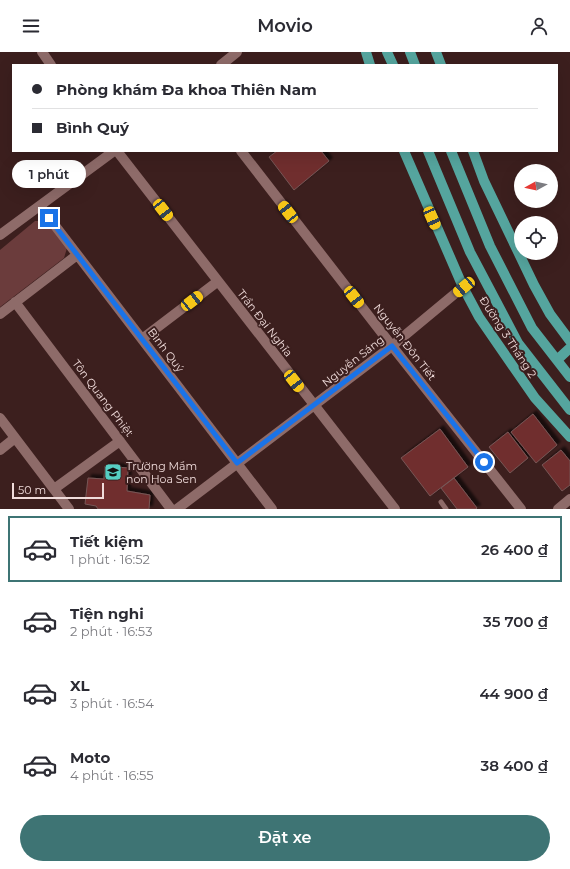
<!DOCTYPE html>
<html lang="vi">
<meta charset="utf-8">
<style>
body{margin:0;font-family:Montserrat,sans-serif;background:#f7f7f7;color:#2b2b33;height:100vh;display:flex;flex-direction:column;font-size:15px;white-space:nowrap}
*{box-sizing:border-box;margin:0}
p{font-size:13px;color:#7c7c81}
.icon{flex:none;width:22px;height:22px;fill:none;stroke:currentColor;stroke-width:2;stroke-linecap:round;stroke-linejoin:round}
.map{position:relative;height:457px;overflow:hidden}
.sheet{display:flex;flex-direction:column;background:#fff;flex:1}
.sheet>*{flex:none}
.banner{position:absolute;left:12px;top:12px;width:546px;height:88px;border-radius:0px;box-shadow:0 4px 16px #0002;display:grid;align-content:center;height:88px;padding:0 20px;background:#fff}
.needle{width:26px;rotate:262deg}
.tools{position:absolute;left:514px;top:112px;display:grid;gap:8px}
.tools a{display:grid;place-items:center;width:44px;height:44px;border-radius:50%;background:#fff;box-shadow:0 4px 16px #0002;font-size:20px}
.scale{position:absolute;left:12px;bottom:10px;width:92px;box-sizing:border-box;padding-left:4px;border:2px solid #f0dcdb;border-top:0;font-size:11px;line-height:14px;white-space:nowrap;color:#f0dcdb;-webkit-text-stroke:3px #3c1f1e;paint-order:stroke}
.end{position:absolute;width:18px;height:18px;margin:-9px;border:5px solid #1a73e8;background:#fff;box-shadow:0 0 0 2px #fff}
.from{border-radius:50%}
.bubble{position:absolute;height:28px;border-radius:14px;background:#fff;box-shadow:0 4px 16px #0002;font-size:13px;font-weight:600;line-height:28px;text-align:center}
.car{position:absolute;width:12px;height:24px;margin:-12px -6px;border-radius:5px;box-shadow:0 0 3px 1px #0007;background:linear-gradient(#f5c518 24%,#345 0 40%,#f5c518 0 76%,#345 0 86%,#f5c518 0)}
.banner b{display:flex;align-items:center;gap:14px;height:38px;font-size:15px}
.banner b+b{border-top:1px solid #e1e1e2}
.banner i{width:10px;height:10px;background:#2b2b33}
ul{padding:7px 0 0;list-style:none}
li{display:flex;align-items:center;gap:12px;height:66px;margin:0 8px 6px;padding:0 12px;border:2px solid transparent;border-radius:0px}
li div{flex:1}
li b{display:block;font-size:15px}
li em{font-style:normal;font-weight:600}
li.active{border-color:#3e7474}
li>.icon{width:36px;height:36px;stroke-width:1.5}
.primary-button{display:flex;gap:8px;margin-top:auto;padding:8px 20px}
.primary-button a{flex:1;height:46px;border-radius:24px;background:#3e7474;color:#fff;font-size:16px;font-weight:600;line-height:46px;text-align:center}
header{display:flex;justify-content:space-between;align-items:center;height:52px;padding:0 20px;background:#fff;font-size:18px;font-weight:600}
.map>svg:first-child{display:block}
</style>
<header><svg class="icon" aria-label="menu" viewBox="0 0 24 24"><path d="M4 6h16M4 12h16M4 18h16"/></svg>Movio<svg class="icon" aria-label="person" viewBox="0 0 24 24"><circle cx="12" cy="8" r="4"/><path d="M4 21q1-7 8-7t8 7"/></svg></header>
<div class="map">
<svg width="570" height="457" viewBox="0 0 570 457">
<defs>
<filter id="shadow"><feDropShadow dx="3.5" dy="-3.5" stdDeviation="1" flood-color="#0009"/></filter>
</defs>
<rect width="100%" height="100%" fill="#3c1f1e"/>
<!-- green -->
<path fill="#6b3c3c" d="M 35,169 L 46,169 L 67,196 L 64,206 L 0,255 L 0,198 Z"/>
<!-- building -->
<path fill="#6f2d2f" stroke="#775655" filter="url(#shadow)" d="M 277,99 L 321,99 L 329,109 L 294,138 L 269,105 Z
M 533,362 L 557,393 L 536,411 L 511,380 Z
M 440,377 L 468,415 L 430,444 L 401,406 Z
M 508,380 L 528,406 L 510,421 L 489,395 Z
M 561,398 L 570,409 L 570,433 L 562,439 L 542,413 Z
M 105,414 L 128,416 L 127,439 L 150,443 L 149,457 L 98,457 L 96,454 L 85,452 L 88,426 L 104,427 Z
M 454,426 L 477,456 L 476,457 L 457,457 L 441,436 Z"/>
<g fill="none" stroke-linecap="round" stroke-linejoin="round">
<!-- lane -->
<path stroke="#8e6b69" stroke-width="5" d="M 441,450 L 446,457"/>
<!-- street -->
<path stroke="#8e6b69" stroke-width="10" d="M 42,0 L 51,13
M 221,13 L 237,0
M 117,99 L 395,457
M 241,99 L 392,294 L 521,457
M 40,154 L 272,457
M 0,183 L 114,99
M 15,250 L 171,457
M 0,262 L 77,203
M 142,287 L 217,230
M 0,366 L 69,457
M 0,398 L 15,386
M 54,437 L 120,389
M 177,457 L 392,294 L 463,235
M 558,457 L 570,447"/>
<!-- primary -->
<path stroke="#55a59e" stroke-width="10" d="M 366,0 L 370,13
M 387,0 L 393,13
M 410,0 L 415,13
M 436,0 L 441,13
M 404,99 L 463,235 L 479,265 L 535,346 L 570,385
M 428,99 L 470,200 L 518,291 L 570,358
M 451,99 L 490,194 L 532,276 L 570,325
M 473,99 L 484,129 L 534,233 L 550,262 L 570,289
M 557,308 L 570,296"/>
</g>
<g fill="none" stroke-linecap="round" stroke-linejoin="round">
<!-- route -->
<path stroke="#1a73e8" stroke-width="5" d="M 49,166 L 237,411 L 392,294 L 484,410"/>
</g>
<!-- icons -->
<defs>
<g id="school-square" transform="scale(0.9)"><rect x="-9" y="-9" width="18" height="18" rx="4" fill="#56cec3" stroke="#3c1f1e"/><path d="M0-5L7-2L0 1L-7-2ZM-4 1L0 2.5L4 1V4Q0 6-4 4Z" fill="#111"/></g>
</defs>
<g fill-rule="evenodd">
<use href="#school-square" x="113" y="420"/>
</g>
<g text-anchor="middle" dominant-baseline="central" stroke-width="4" stroke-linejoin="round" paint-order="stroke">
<!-- street labels -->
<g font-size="11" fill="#f0dcdb" stroke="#3c1f1e">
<text transform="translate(265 271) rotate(52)">Trần Đại Nghĩa</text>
<text transform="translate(508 285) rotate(57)">Đường 3 Tháng 2</text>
<text transform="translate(405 290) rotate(52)">Nguyễn Đôn Tiết</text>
<text transform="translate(166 298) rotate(53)">Bình Quý</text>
<text transform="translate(353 309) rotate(-38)">Nguyễn Sáng</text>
<text transform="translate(103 346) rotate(53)">Tôn Quang Phiệt</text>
</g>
<!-- poi labels -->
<g font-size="11" fill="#f0dcdb" stroke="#3c1f1e" text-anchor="start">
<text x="126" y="414">Trường Mầm<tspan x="126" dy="13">non Hoa Sen</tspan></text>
</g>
</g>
</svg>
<div class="tools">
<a><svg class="needle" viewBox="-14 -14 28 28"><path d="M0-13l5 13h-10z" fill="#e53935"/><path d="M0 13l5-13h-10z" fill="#7c7c81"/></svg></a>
<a><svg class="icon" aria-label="locate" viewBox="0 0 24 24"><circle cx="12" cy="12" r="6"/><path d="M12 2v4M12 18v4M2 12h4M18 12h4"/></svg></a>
</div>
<div class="scale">50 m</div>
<i class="end from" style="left:484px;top:410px"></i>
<i class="end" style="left:49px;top:166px"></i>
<div class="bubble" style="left:12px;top:108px;width:74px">1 phút</div>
<i class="car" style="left:163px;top:158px;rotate:142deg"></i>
<i class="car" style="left:288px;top:160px;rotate:322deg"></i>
<i class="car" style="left:432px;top:166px;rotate:156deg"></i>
<i class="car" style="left:464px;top:235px;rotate:230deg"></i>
<i class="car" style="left:354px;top:245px;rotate:142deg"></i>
<i class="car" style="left:192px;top:249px;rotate:52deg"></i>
<i class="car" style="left:294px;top:329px;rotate:142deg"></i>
<div class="banner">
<b><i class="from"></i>Phòng khám Đa khoa Thiên Nam</b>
<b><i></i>Bình Quý</b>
</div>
</div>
<section class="sheet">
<ul>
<li class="active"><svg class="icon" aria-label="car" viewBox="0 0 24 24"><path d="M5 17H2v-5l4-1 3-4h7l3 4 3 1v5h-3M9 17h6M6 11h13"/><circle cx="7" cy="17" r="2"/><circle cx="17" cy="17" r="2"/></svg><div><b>Tiết kiệm</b><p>1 phút · 16:52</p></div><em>26 400 ₫</em></li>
<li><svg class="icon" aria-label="car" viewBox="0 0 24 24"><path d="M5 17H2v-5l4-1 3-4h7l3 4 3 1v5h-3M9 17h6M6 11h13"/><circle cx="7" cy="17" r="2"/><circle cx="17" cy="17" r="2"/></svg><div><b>Tiện nghi</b><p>2 phút · 16:53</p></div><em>35 700 ₫</em></li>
<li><svg class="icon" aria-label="car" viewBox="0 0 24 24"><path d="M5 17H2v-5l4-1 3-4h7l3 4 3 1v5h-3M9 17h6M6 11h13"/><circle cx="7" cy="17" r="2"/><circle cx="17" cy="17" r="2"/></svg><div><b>XL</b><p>3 phút · 16:54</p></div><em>44 900 ₫</em></li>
<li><svg class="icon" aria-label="car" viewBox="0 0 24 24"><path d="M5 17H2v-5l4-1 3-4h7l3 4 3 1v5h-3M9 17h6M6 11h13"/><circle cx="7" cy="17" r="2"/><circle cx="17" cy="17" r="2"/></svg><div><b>Moto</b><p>4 phút · 16:55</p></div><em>38 400 ₫</em></li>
</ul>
<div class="primary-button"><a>Đặt xe</a></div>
</section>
